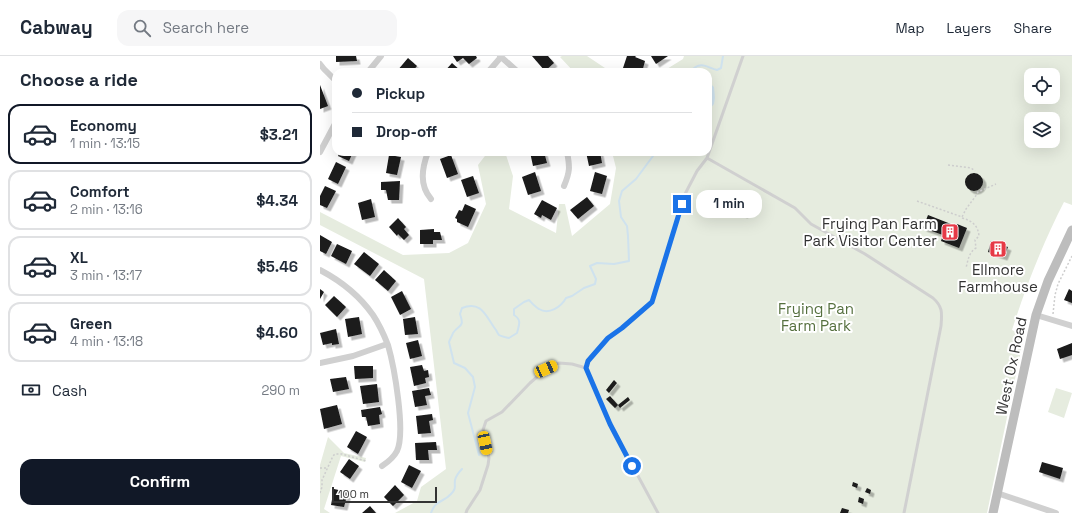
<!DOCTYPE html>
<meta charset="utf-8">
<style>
body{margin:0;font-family:"Space Grotesk",sans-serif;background:#f6f6f7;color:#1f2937;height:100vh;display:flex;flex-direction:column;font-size:15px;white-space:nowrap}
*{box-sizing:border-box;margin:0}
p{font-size:13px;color:#747a83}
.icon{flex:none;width:22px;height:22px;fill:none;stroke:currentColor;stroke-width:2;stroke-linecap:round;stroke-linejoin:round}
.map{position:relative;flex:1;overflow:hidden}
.drawer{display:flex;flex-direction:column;background:#fff;width:320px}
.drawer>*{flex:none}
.hud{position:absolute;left:12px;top:12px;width:380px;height:88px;border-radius:12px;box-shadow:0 4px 16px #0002;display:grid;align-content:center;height:88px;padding:0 20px;background:#fff}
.fabs{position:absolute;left:704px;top:12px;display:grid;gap:8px}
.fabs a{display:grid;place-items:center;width:36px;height:36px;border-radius:8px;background:#fff;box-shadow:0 4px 16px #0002;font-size:20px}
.scale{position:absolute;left:12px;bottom:10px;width:105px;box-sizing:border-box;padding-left:4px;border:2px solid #333;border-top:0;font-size:11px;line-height:14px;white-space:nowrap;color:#333;-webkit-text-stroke:3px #fff;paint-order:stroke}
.end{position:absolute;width:18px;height:18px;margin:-9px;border:5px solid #1a73e8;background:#fff;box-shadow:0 0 0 2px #fff}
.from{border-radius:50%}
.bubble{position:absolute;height:28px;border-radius:12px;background:#fff;box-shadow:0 4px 16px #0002;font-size:13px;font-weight:600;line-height:28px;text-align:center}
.car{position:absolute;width:12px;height:24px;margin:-12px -6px;border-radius:5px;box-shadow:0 0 3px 1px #0007;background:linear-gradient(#f5c518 24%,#345 0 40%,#f5c518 0 76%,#345 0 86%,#f5c518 0)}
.hud b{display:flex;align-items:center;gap:14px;height:38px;font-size:15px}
.hud b+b{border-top:1px solid #e0e1e3}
.hud i{width:10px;height:10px;background:#1f2937}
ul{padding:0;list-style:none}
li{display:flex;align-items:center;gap:12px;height:60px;margin:0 8px 6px;padding:0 12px;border:2px solid #e0e1e3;border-radius:12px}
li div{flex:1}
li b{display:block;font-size:15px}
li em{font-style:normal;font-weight:600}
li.active{border-color:#111827}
li>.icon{width:36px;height:36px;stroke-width:1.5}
h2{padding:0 20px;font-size:18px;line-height:48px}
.pay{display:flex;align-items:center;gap:10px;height:44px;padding:0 20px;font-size:15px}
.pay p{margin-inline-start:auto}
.cta{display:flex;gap:8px;margin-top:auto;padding:8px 20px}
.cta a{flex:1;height:46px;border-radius:12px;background:#111827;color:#fff;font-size:16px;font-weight:600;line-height:46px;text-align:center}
header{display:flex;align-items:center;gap:24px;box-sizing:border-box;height:56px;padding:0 20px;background:#fff;border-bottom:1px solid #e0e1e3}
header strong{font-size:19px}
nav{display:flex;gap:22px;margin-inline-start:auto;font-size:14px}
.search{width:280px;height:36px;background:#f6f6f7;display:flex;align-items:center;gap:10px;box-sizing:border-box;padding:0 14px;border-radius:12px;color:#747a83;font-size:15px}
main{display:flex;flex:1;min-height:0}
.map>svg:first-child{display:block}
</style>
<header>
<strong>Cabway</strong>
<div class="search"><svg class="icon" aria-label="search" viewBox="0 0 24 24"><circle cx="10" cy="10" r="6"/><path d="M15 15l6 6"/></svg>Search here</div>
<nav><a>Map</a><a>Layers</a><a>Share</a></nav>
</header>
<main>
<section class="drawer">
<h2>Choose a ride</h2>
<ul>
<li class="active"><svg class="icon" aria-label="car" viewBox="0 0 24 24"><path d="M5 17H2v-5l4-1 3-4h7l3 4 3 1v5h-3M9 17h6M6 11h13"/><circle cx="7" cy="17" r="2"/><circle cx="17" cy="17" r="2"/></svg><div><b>Economy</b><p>1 min · 13:15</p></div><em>$3.21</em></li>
<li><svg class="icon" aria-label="car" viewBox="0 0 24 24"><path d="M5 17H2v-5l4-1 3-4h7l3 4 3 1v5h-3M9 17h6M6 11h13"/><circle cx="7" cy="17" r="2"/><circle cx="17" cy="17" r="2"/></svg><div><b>Comfort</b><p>2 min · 13:16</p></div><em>$4.34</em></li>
<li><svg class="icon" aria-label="car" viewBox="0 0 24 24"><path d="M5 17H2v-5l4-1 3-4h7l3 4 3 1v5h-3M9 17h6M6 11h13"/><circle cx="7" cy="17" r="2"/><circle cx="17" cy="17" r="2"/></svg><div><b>XL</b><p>3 min · 13:17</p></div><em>$5.46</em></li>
<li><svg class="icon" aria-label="car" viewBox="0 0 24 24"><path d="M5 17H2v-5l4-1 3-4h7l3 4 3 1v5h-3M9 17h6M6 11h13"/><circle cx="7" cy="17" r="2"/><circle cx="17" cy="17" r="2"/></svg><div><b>Green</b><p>4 min · 13:18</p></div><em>$4.60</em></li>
</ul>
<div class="pay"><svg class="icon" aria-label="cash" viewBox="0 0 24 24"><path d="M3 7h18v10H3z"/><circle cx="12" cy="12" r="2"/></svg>Cash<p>290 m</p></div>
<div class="cta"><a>Confirm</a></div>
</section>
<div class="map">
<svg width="752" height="457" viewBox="0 0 752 457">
<defs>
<filter id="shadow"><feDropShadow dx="3.5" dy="3.5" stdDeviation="0" flood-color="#0004"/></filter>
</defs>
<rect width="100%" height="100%" fill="#fff"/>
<!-- green -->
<path fill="#e6ecdf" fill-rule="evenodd" d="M 242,0 L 267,0 L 291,16 L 254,16 L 240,1 Z
M 364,0 L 752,0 L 752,149 L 744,146 C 723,187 706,230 692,274 L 704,280 L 667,457 L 75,457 L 97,445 L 101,431 L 126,413 L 104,223 L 0,169 L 0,156 L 83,199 L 129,197 L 148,187 L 166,148 L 158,109 L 168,96 L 185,96 L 193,120 L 189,153 L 236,177 L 239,148 L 245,148 L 252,180 L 290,148 L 296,112 L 292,96 L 388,96 L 388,16 L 342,16 L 363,3 ZM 711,19 L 733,19 L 733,41 L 711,41 ZM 711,63 L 733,63 L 733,85 L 711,85 Z
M 736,332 L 752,337 L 744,362 L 728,356 Z
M 8,381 L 24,397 L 46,402 L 45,406 L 21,400 L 4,453 L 10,457 L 0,457 L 0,409 Z"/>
<!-- water -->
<path fill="#cfe2ee" d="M 388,24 L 391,25 L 391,28 L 394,31 L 395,42 L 394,48 L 389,54 L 388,63 Z"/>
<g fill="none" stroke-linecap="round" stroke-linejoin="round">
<!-- stream -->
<path stroke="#cfe2ee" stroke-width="2" d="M 373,13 C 382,5 388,12 397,14 L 401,12 L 403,0
M 159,399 L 148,357 L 155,331 L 153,321 L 145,312 L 134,307 L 129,286 C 130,283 132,280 133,277 C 139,268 145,272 140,258 L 142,252 C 162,244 166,261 176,274 C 177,276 178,278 179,279 C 182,281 186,281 189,282 L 197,277 C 199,269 202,264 194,259 L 194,253 L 204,246 L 209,244 C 212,247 215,251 219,253 C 229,259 241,251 246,242 L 252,240 L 264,232 L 275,228 L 276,223 L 270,210 L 277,207 L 294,208 L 309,205 L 308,180 L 307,170 L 301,161 L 299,145 L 302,135 L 316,123 L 333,100
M 111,457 C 116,443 123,447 131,438 C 137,432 134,430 135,424 C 136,420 139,416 142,413"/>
</g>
<!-- building -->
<path fill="#1a1a1a" filter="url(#shadow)" d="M 16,0 L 36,0 L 37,5 L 16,6 Z
M 133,0 L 156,0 L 157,2 L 149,8 L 143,2 L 137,6 Z
M 212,0 L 228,0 L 234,7 L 225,15 Z
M 307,0 L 316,0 L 315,1 L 325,5 L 322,16 L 313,16 L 303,12 Z
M 331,0 L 348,0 L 336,8 Z
M 88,2 L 97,10 L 92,16 L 78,16 L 77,15 Z
M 132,7 L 142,16 L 124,16 Z
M 0,29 L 8,50 L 0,53 Z
M 20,96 L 33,96 L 29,105 L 18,100 Z
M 210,96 L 224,96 L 227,107 L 213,110 Z
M 266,96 L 280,96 L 282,107 L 269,110 Z
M 69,99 L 81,101 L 77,119 L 66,117 Z
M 131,99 L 138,118 L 127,122 L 120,103 Z
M 16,106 L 26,111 L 18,128 L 8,123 Z
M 215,116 L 221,135 L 208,139 L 202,121 Z
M 275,116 L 287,120 L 282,138 L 270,135 Z
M645 126a9 9 0 1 1 18 0a9 9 0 1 1-18 0Z
M 153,120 L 159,137 L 147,141 L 141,124 Z
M 80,125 L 79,144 L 68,144 L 66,134 L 61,134 L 61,126 Z
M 5,130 L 16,135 L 7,152 L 0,149 L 0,140 Z
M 267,141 L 274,150 L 258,163 L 250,154 Z
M 51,143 L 55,161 L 42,164 L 38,147 Z
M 222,144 L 237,152 L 231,164 L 222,159 L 221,162 L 214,158 Z
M 145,148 L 156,153 L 148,171 L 137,166 L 137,163 L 135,162 L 139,154 L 142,155 Z
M 416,148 L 427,155 L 424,159 L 414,153 Z
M 608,159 L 636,170 L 637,168 L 647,172 L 639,192 L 621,185 L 623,179 L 603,172 Z
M 78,162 L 86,171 L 84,173 L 89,179 L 84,184 L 78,178 L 77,180 L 69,171 Z
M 114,173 L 114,176 L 120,176 L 122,184 L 113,184 L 113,188 L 100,188 L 100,174 Z
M 0,179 L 12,186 L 6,198 L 0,195 Z
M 671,185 L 688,191 L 684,201 L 668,196 Z
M 17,188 L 32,195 L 26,208 L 11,200 Z
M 44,196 L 59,208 L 50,220 L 34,208 Z
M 64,214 L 76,225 L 68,235 L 55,224 Z
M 0,233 L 4,236 L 0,243 Z
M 749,233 L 752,235 L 752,247 L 744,244 Z
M 82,235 L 91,253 L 80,259 L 71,241 Z
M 14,240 L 26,251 L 17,261 L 5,249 Z
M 39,261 L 42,278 L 28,281 L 25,263 Z
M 95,261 L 98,278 L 85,279 L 83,263 Z
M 16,273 L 19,288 L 12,289 L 12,287 L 3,289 L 0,277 Z
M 98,284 L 102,300 L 90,303 L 86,287 Z
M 752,287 L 752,299 L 740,303 L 737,293 Z
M 102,309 L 104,315 L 108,314 L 109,321 L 105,322 L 106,327 L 94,330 L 90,311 Z
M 34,310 L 53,310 L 53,322 L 35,323 Z
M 26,321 L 29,333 L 13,336 L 10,323 Z
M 294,324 L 297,327 L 289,337 L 286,334 Z
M 57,328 L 59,346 L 43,348 L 40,330 Z
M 109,332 L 111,339 L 105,340 L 107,349 L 95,351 L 92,335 Z
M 290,340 L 298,349 L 295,352 L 286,343 Z
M 308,341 L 310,344 L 300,352 L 298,349 Z
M 17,349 L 22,368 L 4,373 L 0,353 Z
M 60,351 L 62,358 L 59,359 L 60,368 L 48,370 L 46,361 L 42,361 L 41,354 Z
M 112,358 L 113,364 L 109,365 L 111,377 L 98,378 L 96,360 Z
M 36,375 L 47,381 L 38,398 L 27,391 Z
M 116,386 L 117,394 L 108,394 L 109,404 L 96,404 L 95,387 Z
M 29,403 L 39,410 L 30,423 L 20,416 Z
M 722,406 L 743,412 L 740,423 L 719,416 Z
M 89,409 L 101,415 L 92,432 L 81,426 Z
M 533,426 L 538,428 L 537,432 L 532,430 Z
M 75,429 L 84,439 L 73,450 L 64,441 Z
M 547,432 L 551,434 L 550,438 L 545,436 Z
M 14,433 L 28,436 L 24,451 L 11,449 Z
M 539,441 L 544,443 L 543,448 L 538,446 Z
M 50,450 L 56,457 L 42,457 Z
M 522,452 L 529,454 L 528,457 L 520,457 Z"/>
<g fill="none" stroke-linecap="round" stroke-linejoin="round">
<!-- path -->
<path stroke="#cdcdcd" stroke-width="1.5" stroke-dasharray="2 2" stroke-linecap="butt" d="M 628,109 L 651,112 L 655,115
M 597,145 L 642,161 L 646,153 L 655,141 L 658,136 L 676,128
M 642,162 C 652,165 658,169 659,180 L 655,184 L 656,192 C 649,196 648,204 646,212
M 733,258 L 735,239 L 738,228 L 752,200
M 0,412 L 7,412
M 0,437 L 2,431 L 2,424 L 13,400 L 15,398 L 22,398 L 46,405"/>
<!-- lane -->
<path stroke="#d0d0d0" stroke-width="3" d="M 387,102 L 475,152 L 491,168 L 545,198 L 613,242 C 623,251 622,257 621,270 L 584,457
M 146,457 L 147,454 L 160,434 L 168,409 L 169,402 L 163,374 L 166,365 L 182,356 L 210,327 L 226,313 L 239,307 L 252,308 L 266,312
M 338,457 L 290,368 L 266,312 L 268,305 L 288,282 L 302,272 L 332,246 L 364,140 L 377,115 L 387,102 L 423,0"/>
<!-- street -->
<path stroke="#d0d0d0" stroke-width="6" d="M 180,0 L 198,16
M 0,8 L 4,13 L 16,25
M 48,16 L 61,0
M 168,16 L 181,1
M 0,96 L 16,66
M 108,96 C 102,112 99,129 111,143
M 244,130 C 250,116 250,111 247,96
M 0,214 C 21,225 39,239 53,259 C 59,268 64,279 68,289 C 74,310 86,376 77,395 C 74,401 68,406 62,410
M 716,259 L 752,270
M 0,307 L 33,300 L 67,288
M 677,437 L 736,457"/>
<!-- secondary -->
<path stroke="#bdbdbd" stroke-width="9" d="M 673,457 L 716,259 L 728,225 L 752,174"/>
</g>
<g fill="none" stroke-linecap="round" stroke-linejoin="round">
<!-- route -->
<path stroke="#1a73e8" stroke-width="5" d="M 312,410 L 290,368 L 266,312 L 268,305 L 288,282 L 302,272 L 332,246 L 362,148"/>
</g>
<!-- icons -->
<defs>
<g id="building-square" transform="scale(0.9)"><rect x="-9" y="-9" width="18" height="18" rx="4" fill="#e63946" stroke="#fff"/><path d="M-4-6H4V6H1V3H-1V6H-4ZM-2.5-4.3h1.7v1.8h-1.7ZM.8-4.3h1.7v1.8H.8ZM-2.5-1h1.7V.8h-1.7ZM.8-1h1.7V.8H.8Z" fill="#fff"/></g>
</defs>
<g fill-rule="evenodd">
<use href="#building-square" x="630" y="176"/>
<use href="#building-square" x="678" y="193"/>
</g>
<g text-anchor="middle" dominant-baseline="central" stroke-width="4" stroke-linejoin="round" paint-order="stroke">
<!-- poi labels -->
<g font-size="15" fill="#333" stroke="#fff" text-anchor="end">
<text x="617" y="167">Frying Pan Farm<tspan x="617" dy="17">Park Visitor Center</tspan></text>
<text x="678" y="213" text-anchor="middle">Ellmore<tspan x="678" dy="17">Farmhouse</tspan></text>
</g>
<!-- park labels -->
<g font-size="15" fill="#56703f" stroke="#fff">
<text x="496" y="252">Frying Pan<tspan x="496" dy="17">Farm Park</tspan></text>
</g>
<!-- street labels -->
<g font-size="15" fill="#333" stroke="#fff">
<text transform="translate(691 310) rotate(-78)">West Ox Road</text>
</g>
</g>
</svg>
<div class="fabs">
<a><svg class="icon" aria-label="locate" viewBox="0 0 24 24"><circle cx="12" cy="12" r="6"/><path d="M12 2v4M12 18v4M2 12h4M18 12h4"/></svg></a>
<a><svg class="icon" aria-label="layers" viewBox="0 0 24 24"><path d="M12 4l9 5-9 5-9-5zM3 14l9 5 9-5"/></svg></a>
</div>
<div class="scale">100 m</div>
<i class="end from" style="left:312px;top:410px"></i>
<i class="end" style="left:362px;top:148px"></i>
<div class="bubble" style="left:376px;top:134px;width:66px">1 min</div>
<i class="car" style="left:226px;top:313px;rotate:66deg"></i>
<i class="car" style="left:165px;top:387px;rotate:168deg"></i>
<div class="hud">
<b><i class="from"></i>Pickup</b>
<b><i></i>Drop-off</b>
</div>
</div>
</main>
